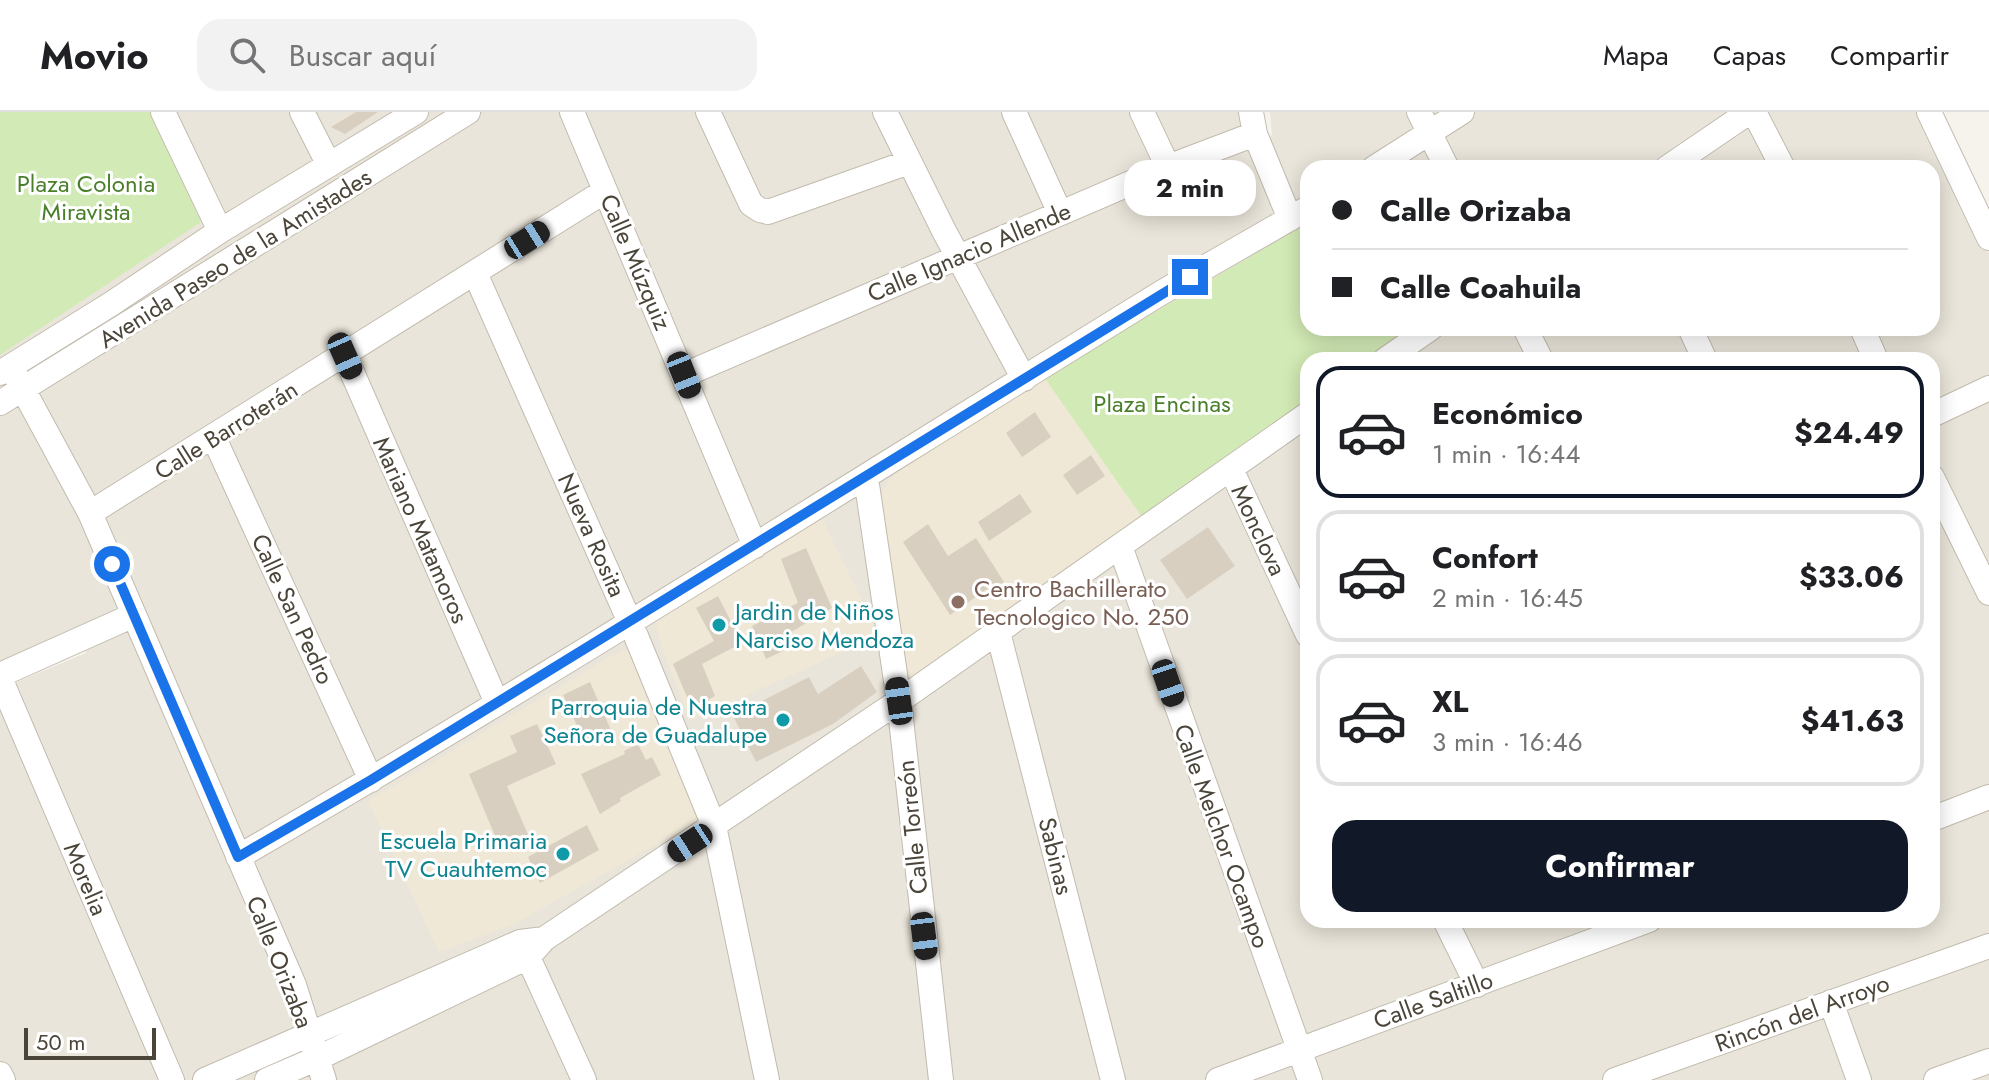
<!DOCTYPE html>
<html lang="es">
<meta charset="utf-8">
<style>
body{margin:0;font-family:Jost,sans-serif;background:#f2f2f2;color:#202124;height:100vh;display:flex;flex-direction:column;font-size:30px;white-space:nowrap}
*{box-sizing:border-box;margin:0}
p{font-size:26px;color:#757577}
.icon{flex:none;width:44px;height:44px;fill:none;stroke:currentColor;stroke-width:2;stroke-linecap:round;stroke-linejoin:round}
.map{position:relative;flex:1;overflow:hidden}
.drawer{position:absolute;left:1300px;top:240px;width:640px;height:576px;display:flex;flex-direction:column;background:#fff;border-radius:24px;box-shadow:0 4px 20px #0003}
.drawer>*{flex:none}
.top-card{position:absolute;left:1300px;top:48px;width:640px;height:176px;border-radius:24px;box-shadow:0 4px 20px #0003;display:grid;align-content:center;height:176px;padding:0 32px;background:#fff}
.scale{position:absolute;left:24px;bottom:20px;width:132px;box-sizing:border-box;padding-left:8px;border:4px solid #4b4439;border-top:0;font-size:22px;line-height:28px;white-space:nowrap;color:#4b4439;-webkit-text-stroke:6px #fff;paint-order:stroke}
.end{position:absolute;width:36px;height:36px;margin:-18px;border:10px solid #1a73e8;background:#fff;box-shadow:0 0 0 4px #fff}
.from{border-radius:50%}
.bubble{position:absolute;height:56px;border-radius:24px;background:#fff;box-shadow:0 4px 20px #0003;font-size:26px;font-weight:700;line-height:56px;text-align:center}
.car{position:absolute;width:24px;height:48px;margin:-24px -12px;border-radius:10px;box-shadow:0 0 6px 2px #0007;background:linear-gradient(#222 24%,#8ab4d8 0 40%,#222 0 76%,#8ab4d8 0 86%,#222 0)}
.top-card b{display:flex;align-items:center;gap:28px;height:76px;font-size:30px}
.top-card b+b{border-top:2px solid #e0e0e0}
.top-card i{width:20px;height:20px;background:#202124}
ul{padding:14px 0 0;list-style:none}
li{display:flex;align-items:center;gap:24px;height:132px;margin:0 16px 12px;padding:0 16px;border:4px solid #e0e0e0;border-radius:24px}
li div{flex:1}
li b{display:block;font-size:30px}
li em{font-style:normal;font-weight:700}
li.current{border-color:#111827}
li>.icon{width:72px;height:72px;stroke-width:1.5}
.cta{display:flex;gap:16px;margin-top:auto;padding:16px 32px}
.cta a{flex:1;height:92px;border-radius:24px;background:#111827;color:#fff;font-size:32px;font-weight:700;line-height:92px;text-align:center}
header{display:flex;align-items:center;gap:48px;box-sizing:border-box;height:112px;padding:0 40px;background:#fff;border-bottom:2px solid #e0e0e0}
header strong{font-size:38px}
nav{display:flex;gap:44px;margin-inline-start:auto;font-size:28px}
.search{width:560px;height:72px;background:#f2f2f2;display:flex;align-items:center;gap:20px;box-sizing:border-box;padding:0 28px;border-radius:24px;color:#757577;font-size:30px}
.map>svg:first-child{display:block}
</style>
<header>
<strong>Movio</strong>
<div class="search"><svg class="icon" aria-label="search" viewBox="0 0 24 24"><circle cx="10" cy="10" r="6"/><path d="M15 15l6 6"/></svg>Buscar aquí</div>
<nav><a>Mapa</a><a>Capas</a><a>Compartir</a></nav>
</header>
<div class="map">
<svg width="1989" height="968" viewBox="0 0 1989 968">
<rect width="100%" height="100%" fill="#f6f3ec"/>
<!-- residential -->
<path fill="#eae5da" fill-rule="evenodd" d="M 0,0 L 1257,0 L 1262,24 L 791,220 L 1272,23 L 1270,0 L 1918,0 L 1989,141 L 1989,968 L 0,968 L 0,577 L 86,541 L 77,519 L 0,551 ZM 1308,56 L 1932,56 L 1932,216 L 1308,216 ZM 1308,248 L 1932,248 L 1932,808 L 1308,808 Z"/>
<!-- education -->
<path fill="#efe8d6" d="M 1044,265 L 1142,405 L 903,575 L 881,382 L 895,361 Z
M 815,392 L 879,523 L 690,609 L 657,521 L 655,497 Z
M 622,538 L 633,540 L 701,700 L 696,710 L 514,812 L 439,840 L 368,689 Z"/>
<!-- green -->
<path fill="#d2eab5" d="M 0,0 L 150,0 L 201,110 L 0,243 Z
M 1308,111 L 1308,216 L 1416,216 L 1370,248 L 1308,248 L 1308,290 L 1142,405 L 1044,265 Z"/>
<!-- building -->
<path fill="#d8cfc1" d="M 356,0 L 378,0 L 345,22 L 331,15 Z
M 1035,300 L 1051,325 L 1022,345 L 1006,321 Z
M 1091,343 L 1105,364 L 1077,383 L 1063,363 Z
M 1020,382 L 1032,400 L 989,429 L 978,410 Z
M 928,412 L 948,444 L 976,426 L 1004,470 L 989,480 L 987,477 L 950,503 L 903,430 Z
M 1208,415 L 1235,454 L 1187,487 L 1160,448 Z
M 806,436 L 832,496 L 786,523 L 791,535 L 766,547 L 752,514 L 798,491 L 781,447 Z
M 718,484 L 742,531 L 702,552 L 715,584 L 692,597 L 673,552 L 714,529 L 696,496 Z
M 861,554 L 877,580 L 833,612 L 756,650 L 733,604 L 809,565 L 818,582 Z
M 590,570 L 611,618 L 585,631 L 563,583 Z
M 537,612 L 556,652 L 507,674 L 529,725 L 501,738 L 469,662 L 517,640 L 510,624 Z
M 638,632 L 646,648 L 652,645 L 661,663 L 620,686 L 621,689 L 600,702 L 581,662 L 625,642 L 624,639 Z
M 587,713 L 599,738 L 540,771 L 528,745 Z"/>
<g fill="none" stroke-linecap="round" stroke-linejoin="round">
<!-- minor casing -->
<g stroke="#c2bbae" stroke-width="26">
<path id="minor" d="M 163,0 L 220,119
M 302,0 L 329,53
M 572,0 L 755,434
M 708,0 L 751,92 L 760,98 L 768,100 L 909,50
M 885,0 L 944,119 L 1024,267
M 1014,0 L 1060,101
M 1142,0 L 1168,55
M 1251,0 L 1255,22 L 1290,107
M 1419,0 L 1447,56
M 1754,0 L 1783,56
M 1929,0 L 1989,126
M 1374,56 L 1462,0
M 1667,56 L 1749,0
M 475,161 L 636,524 L 714,714 L 767,968
M 1525,216 L 1541,248
M 1690,216 L 1705,248
M 1862,216 L 1876,248
M 345,244 L 497,591
M 1385,248 L 1431,216
M 11,255 L 90,401 L 294,873 L 324,968
M 0,261 L 111,192 L 220,119 L 416,0
M 684,263 L 1168,55 L 1255,22
M 0,291 L 468,0
M 1932,303 L 1989,276
M 214,326 L 371,668
M 1231,357 L 1308,523
M 1932,365 L 1989,481
M 866,366 L 899,589 L 941,968
M 90,401 L 605,79
M 1120,434 L 1310,968
M 998,520 L 1113,968
M 0,563 L 134,503
M 0,566 L 172,968
M 1932,707 L 1989,685
M 238,745 C 550,565 854,370 1161,181 C 1210,152 1259,125 1308,96
M 1445,808 L 1477,873
M 522,832 L 584,968
M 1831,890 L 1859,968
M 0,962 L 3,968
M 205,968 L 520,830 L 544,827
M 267,968 L 316,947 L 528,845 L 544,827 L 899,589 L 1308,302
M 1218,968 L 1649,808
M 1615,968 L 1989,834
M 1936,968 L 1989,949"/>
</g>
<!-- minor -->
<use href="#minor" stroke="#fff" stroke-width="24"/>
</g>
<g fill="none" stroke-linecap="round" stroke-linejoin="round">
<!-- route -->
<path stroke="#1a73e8" stroke-width="10" d="M 112,452 L 238,745 L 371,668 L 1190,165"/>
</g>
<!-- markers -->
<circle fill="#8d6e63" stroke="#fff" stroke-width="3" cx="958" cy="490" r="8"/>
<g fill="#0f9aa8" stroke="#fff" stroke-width="3">
<circle cx="719" cy="513" r="8"/>
<circle cx="783" cy="608" r="8"/>
<circle cx="563" cy="742" r="8"/>
</g>
<g text-anchor="middle" dominant-baseline="central" stroke-width="6" stroke-linejoin="round" paint-order="stroke">
<!-- park labels -->
<g font-size="24" fill="#4a7f2a" stroke="#fff">
<text x="86" y="71">Plaza Colonia<tspan x="86" dy="28">Miravista</tspan></text>
<text x="1162" y="291">Plaza Encinas</text>
</g>
<!-- street labels -->
<g font-size="24" fill="#4b4439" stroke="#fff">
<text transform="translate(969 140) rotate(-23)">Calle Ignacio Allende</text>
<text transform="translate(235 146) rotate(-32)">Avenida Paseo de la Amistades</text>
<text transform="translate(636 150) rotate(67)">Calle Múzquiz</text>
<text transform="translate(226 318) rotate(-32)">Calle Barroterán</text>
<text transform="translate(421 418) rotate(66)">Mariano Matamoros</text>
<text transform="translate(1259 418) rotate(65)">Monclova</text>
<text transform="translate(592 423) rotate(66)">Nueva Rosita</text>
<text transform="translate(293 497) rotate(65)">Calle San Pedro</text>
<text transform="translate(912 715) rotate(-96)">Calle Torreón</text>
<text transform="translate(1222 724) rotate(70)">Calle Melchor Ocampo</text>
<text transform="translate(1056 744) rotate(76)">Sabinas</text>
<text transform="translate(86 767) rotate(67)">Morelia</text>
<text transform="translate(280 850) rotate(68)">Calle Orizaba</text>
<text transform="translate(1433 888) rotate(-20)">Calle Saltillo</text>
<text transform="translate(1802 901) rotate(-20)">Rincón del Arroyo</text>
</g>
<!-- education labels -->
<g font-size="24" fill="#785e54" stroke="#fff" text-anchor="start">
<text x="974" y="476">Centro Bachillerato<tspan x="974" dy="28">Tecnologico No. 250</tspan></text>
</g>
<!-- culture labels -->
<g font-size="24" fill="#0d838f" stroke="#fff" text-anchor="end">
<text x="735" y="499" text-anchor="start">Jardin de Niños<tspan x="735" dy="28">Narciso Mendoza</tspan></text>
<text x="767" y="594">Parroquia de Nuestra<tspan x="767" dy="28">Señora de Guadalupe</tspan></text>
<text x="547" y="728">Escuela Primaria<tspan x="547" dy="28">TV Cuauhtemoc</tspan></text>
</g>
</g>
</svg>
<div class="scale">50 m</div>
<i class="end from" style="left:112px;top:452px"></i>
<i class="end" style="left:1190px;top:165px"></i>
<div class="bubble" style="left:1124px;top:48px;width:132px">2 min</div>
<i class="car" style="left:527px;top:128px;rotate:58deg"></i>
<i class="car" style="left:345px;top:244px;rotate:156deg"></i>
<i class="car" style="left:684px;top:263px;rotate:158deg"></i>
<i class="car" style="left:1168px;top:571px;rotate:161deg"></i>
<i class="car" style="left:899px;top:589px;rotate:352deg"></i>
<i class="car" style="left:690px;top:731px;rotate:237deg"></i>
<i class="car" style="left:924px;top:824px;rotate:173deg"></i>
<div class="top-card">
<b><i class="from"></i>Calle Orizaba</b>
<b><i></i>Calle Coahuila</b>
</div>
<section class="drawer">
<ul>
<li class="current"><svg class="icon" aria-label="car" viewBox="0 0 24 24"><path d="M5 17H2v-5l4-1 3-4h7l3 4 3 1v5h-3M9 17h6M6 11h13"/><circle cx="7" cy="17" r="2"/><circle cx="17" cy="17" r="2"/></svg><div><b>Económico</b><p>1 min · 16:44</p></div><em>$24.49</em></li>
<li><svg class="icon" aria-label="car" viewBox="0 0 24 24"><path d="M5 17H2v-5l4-1 3-4h7l3 4 3 1v5h-3M9 17h6M6 11h13"/><circle cx="7" cy="17" r="2"/><circle cx="17" cy="17" r="2"/></svg><div><b>Confort</b><p>2 min · 16:45</p></div><em>$33.06</em></li>
<li><svg class="icon" aria-label="car" viewBox="0 0 24 24"><path d="M5 17H2v-5l4-1 3-4h7l3 4 3 1v5h-3M9 17h6M6 11h13"/><circle cx="7" cy="17" r="2"/><circle cx="17" cy="17" r="2"/></svg><div><b>XL</b><p>3 min · 16:46</p></div><em>$41.63</em></li>
</ul>
<div class="cta"><a>Confirmar</a></div>
</section>
</div>
